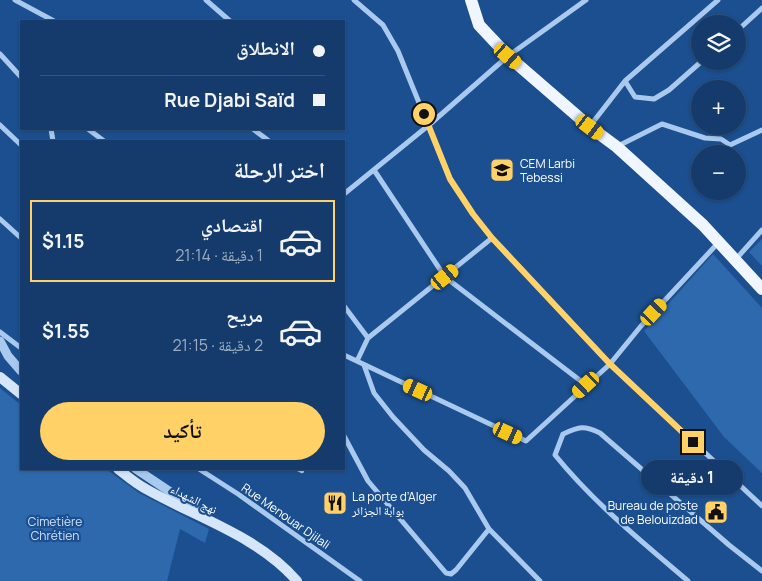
<!DOCTYPE html>
<html lang="ar">
<meta charset="utf-8">
<style>
body{margin:0;font-family:Manrope,"Noto Naskh Arabic",sans-serif;background:#1d4271;color:#f1f3f6;direction:rtl;height:100vh;display:flex;flex-direction:column;font-size:19px;white-space:nowrap}
*{box-sizing:border-box;margin:0}
p{font-size:16px;color:#9dadc1}
.icon{flex:none;width:28px;height:28px;fill:none;stroke:currentColor;stroke-width:2;stroke-linecap:round;stroke-linejoin:round}
.map{position:relative;flex:1;overflow:hidden;direction:ltr}
.panel{position:absolute;left:20px;top:140px;width:325px;height:330px;display:flex;flex-direction:column;background:#143b6b;border-radius:0px;box-shadow:0 1px 4px #0004,0 0 0 1px #33557e;direction:rtl}
.panel>*{flex:none}
.top-card{position:absolute;left:20px;top:20px;width:325px;height:110px;border-radius:0px;box-shadow:0 1px 4px #0004,0 0 0 1px #33557e;direction:rtl;display:grid;align-content:center;height:110px;padding:0 20px;background:#143b6b}
.tools{position:absolute;left:691px;top:15px;display:grid;gap:10px}
.tools a{display:grid;place-items:center;width:55px;height:55px;border-radius:50%;background:#143b6b;box-shadow:0 1px 4px #0004,0 0 0 1px #33557e;font-size:25px}
.end{position:absolute;width:22px;height:22px;margin:-11px;border:6px solid #ffd166;background:#111;box-shadow:0 0 0 2px #111}
.from{border-radius:50%}
.bubble{position:absolute;height:35px;border-radius:18px;background:#143b6b;box-shadow:0 1px 4px #0004,0 0 0 1px #33557e;font-size:16px;font-weight:700;line-height:35px;text-align:center;direction:rtl}
.car{position:absolute;width:15px;height:30px;margin:-15px -8px;border-radius:6px;box-shadow:0 0 4px 1px #0007;background:linear-gradient(#f5c518 24%,#345 0 40%,#f5c518 0 76%,#345 0 86%,#f5c518 0)}
.top-card b{display:flex;align-items:center;gap:18px;height:48px;font-size:19px}
.top-card b+b{border-top:1px solid #33557e}
.top-card i{width:12px;height:12px;background:#f1f3f6}
ul{padding:0;list-style:none}
li{display:flex;align-items:center;gap:15px;height:82px;margin:0 10px 8px;padding:0 10px;border:2px solid transparent;border-radius:0px}
li div{flex:1}
li b{display:block;font-size:19px}
li em{font-style:normal;font-weight:700}
li.on{border-color:#ffd166}
li>.icon{width:45px;height:45px;stroke-width:1.5}
h2{padding:0 20px;font-size:22px;line-height:60px}
.button{display:flex;gap:10px;margin-top:auto;padding:10px 20px}
.button a{flex:1;height:58px;border-radius:30px;background:#ffd166;color:#111;font-size:20px;font-weight:700;line-height:58px;text-align:center}
.map>svg:first-child{display:block}
</style>
<div class="map">
<svg width="762" height="581" viewBox="0 0 762 581">
<rect width="100%" height="100%" fill="#1b4f8f"/>
<!-- green -->
<path fill="#2e69ad" d="M 762,239 L 762,266 L 749,252 Z
M 713,254 L 762,308 L 762,473 L 724,437 L 644,331 Z
M 0,388 L 21,405 L 21,469 L 106,469 L 139,493 L 209,529 L 205,543 L 180,529 L 167,581 L 0,581 Z"/>
<g fill="none" stroke-linecap="round" stroke-linejoin="round">
<!-- pedestrian -->
<path stroke="#a9c9ee" stroke-width="4.5" d="M 298,469 L 302,471"/>
<!-- minor -->
<path stroke="#a9c9ee" stroke-width="5" d="M 15,0 L 54,21
M 206,0 L 230,21
M 354,0 L 383,25 L 398,51 L 450,179 L 473,214 L 492,238 L 610,364 L 762,506
M 738,30 L 762,8
M 0,54 L 21,77
M 625,81 L 635,97 L 654,99 L 669,90 L 702,61
M 0,125 L 21,145
M 590,126 L 625,81 L 718,0
M 51,129 L 53,141
M 88,129 L 104,141
M 253,129 L 269,141
M 618,146 L 662,124 L 705,138 L 721,139 L 730,145 L 762,130
M 374,170 L 445,277 L 586,385
M 344,194 L 429,125 L 508,56 L 586,0
M 0,219 L 21,238
M 736,259 L 762,230
M 344,306 L 368,338
M 0,332 L 21,348
M 344,355 L 526,441 L 610,364 L 641,326 L 718,243
M 357,361 L 368,338 L 492,238
M 344,436 L 368,481 L 446,573 L 451,574 L 456,570 L 489,529 L 465,488 L 449,471 L 424,450 L 393,417 L 374,393 L 364,365
M 199,469 L 238,494 L 360,581
M 489,529 L 540,581
M 688,581 C 641,541 594,503 555,455 L 563,434 C 579,427 583,425 600,433 L 729,545 L 762,571"/>
<!-- tertiary -->
<path stroke="#a9c9ee" stroke-width="9" d="M 0,341 L 8,356 L 21,371
M 136,469 L 202,513"/>
<!-- secondary -->
<path stroke="#d6e6fa" stroke-width="10" d="M 0,377 L 21,394
M 118,469 C 127,476 136,484 146,489 C 197,518 258,536 297,581"/>
<!-- primary -->
<path stroke="#f0f6ff" stroke-width="12" d="M 471,0 L 479,25 L 508,56 L 590,127 L 617,147 L 703,225 L 762,289"/>
</g>
<g fill="none" stroke-linecap="round" stroke-linejoin="round">
<!-- route -->
<path stroke="#ffd166" stroke-width="6" d="M 424,114 L 450,179 L 473,214 L 492,238 L 610,364 L 693,442"/>
</g>
<!-- icons -->
<defs>
<g id="school-square" transform="scale(1.25)"><rect x="-9" y="-9" width="18" height="18" rx="4" fill="#ffd166" stroke="#1b4f8f"/><path d="M0-5L7-2L0 1L-7-2ZM-4 1L0 2.5L4 1V4Q0 6-4 4Z" fill="#111"/></g>
<g id="restaurant-square" transform="scale(1.25)"><rect x="-9" y="-9" width="18" height="18" rx="4" fill="#ffd166" stroke="#1b4f8f"/><path d="M-5-6h1v4h1v-4h1v4h1v-4h1v5L-1.5 .5V6h-2V.5L-5-1ZM5-6V6H3V1.5H1.5Q1.5-4 5-6Z" fill="#111"/></g>
<g id="civic-square" transform="scale(1.25)"><rect x="-9" y="-9" width="18" height="18" rx="4" fill="#ffd166" stroke="#1b4f8f"/><path d="M-.6-6.5H3V-4.5H.6V-3L4-1V1h2V6H-6V1h2V-1L-.6-3ZM-1.2 2.5V6h2.4V2.5Z" fill="#111"/></g>
</defs>
<g fill-rule="evenodd">
<use href="#school-square" x="502" y="170"/>
<use href="#restaurant-square" x="335" y="503"/>
<use href="#civic-square" x="716" y="512"/>
</g>
<g text-anchor="middle" dominant-baseline="central" stroke-width="4.5" stroke-linejoin="round" paint-order="stroke">
<!-- poi labels -->
<g font-size="12" fill="#fff" stroke="#1b4f8f" text-anchor="start">
<text x="520" y="163">CEM Larbi<tspan x="520" dy="14">Tebessi</tspan></text>
<text x="352" y="496">La porte d’Alger<tspan x="352" dy="14">بوابة الجزائر</tspan></text>
<text x="698" y="505" text-anchor="end">Bureau de poste<tspan x="698" dy="14">de Belouizdad</tspan></text>
</g>
<!-- street labels -->
<g font-size="12" fill="#fff" stroke="#1b4f8f">
<text transform="translate(194 499) rotate(27)">نهج الشهداء</text>
<text transform="translate(286 516) rotate(35)">Rue Menouar Djilali</text>
</g>
<!-- park labels -->
<g font-size="12" fill="#cfe3fa" stroke="#1b4f8f">
<text x="55" y="521">Cimetière<tspan x="55" dy="14">Chrétien</tspan></text>
</g>
</g>
</svg>
<div class="tools">
<a><svg class="icon" aria-label="layers" viewBox="0 0 24 24"><path d="M12 4l9 5-9 5-9-5zM3 14l9 5 9-5"/></svg></a>
<a>+</a>
<a>−</a>
</div>
<i class="end from" style="left:424px;top:114px"></i>
<i class="end" style="left:693px;top:442px"></i>
<div class="bubble" style="left:641px;top:460px;width:102px">1 دقيقة</div>
<i class="car" style="left:508px;top:56px;rotate:131deg"></i>
<i class="car" style="left:590px;top:127px;rotate:127deg"></i>
<i class="car" style="left:445px;top:277px;rotate:51deg"></i>
<i class="car" style="left:654px;top:312px;rotate:43deg"></i>
<i class="car" style="left:586px;top:385px;rotate:227deg"></i>
<i class="car" style="left:418px;top:390px;rotate:295deg"></i>
<i class="car" style="left:508px;top:433px;rotate:115deg"></i>
<div class="top-card">
<b><i class="from"></i>الانطلاق</b>
<b><i></i>Rue Djabi Saïd</b>
</div>
<section class="panel">
<h2>اختر الرحلة</h2>
<ul>
<li class="on"><svg class="icon" aria-label="car" viewBox="0 0 24 24"><path d="M5 17H2v-5l4-1 3-4h7l3 4 3 1v5h-3M9 17h6M6 11h13"/><circle cx="7" cy="17" r="2"/><circle cx="17" cy="17" r="2"/></svg><div><b>اقتصادي</b><p>1 دقيقة · 21:14</p></div><em>$1.15</em></li>
<li><svg class="icon" aria-label="car" viewBox="0 0 24 24"><path d="M5 17H2v-5l4-1 3-4h7l3 4 3 1v5h-3M9 17h6M6 11h13"/><circle cx="7" cy="17" r="2"/><circle cx="17" cy="17" r="2"/></svg><div><b>مريح</b><p>2 دقيقة · 21:15</p></div><em>$1.55</em></li>
</ul>
<div class="button"><a>تأكيد</a></div>
</section>
</div>
